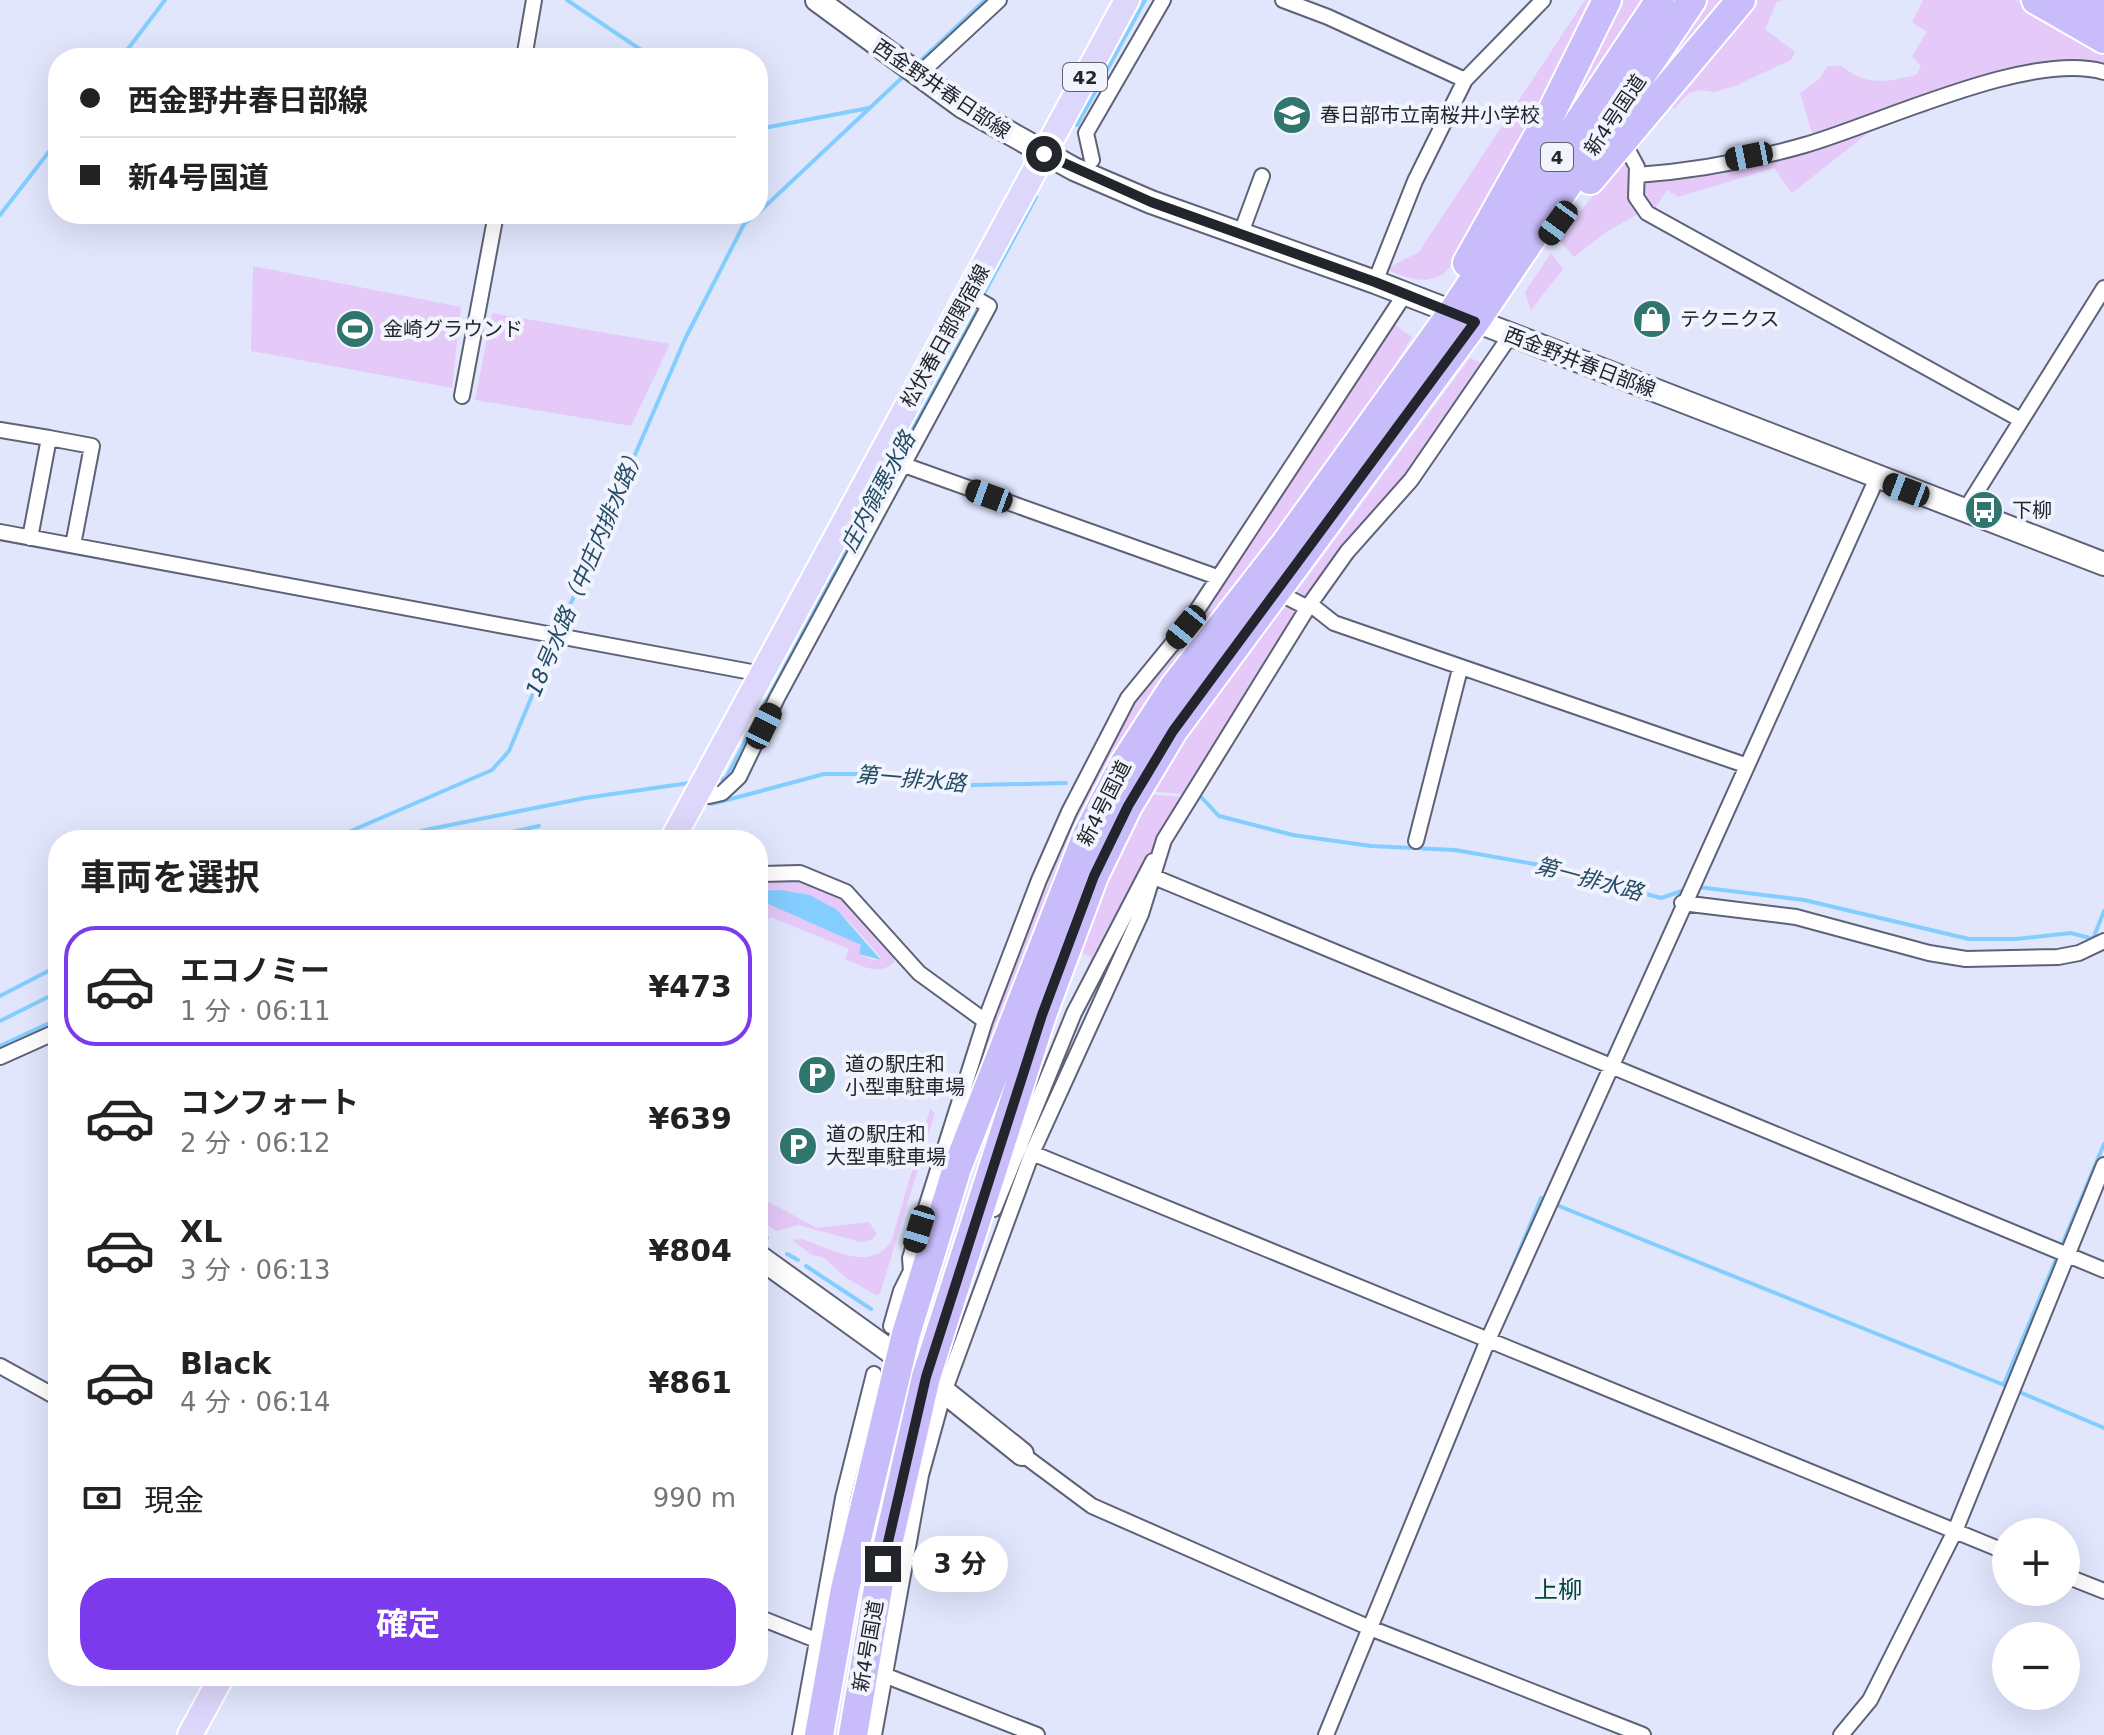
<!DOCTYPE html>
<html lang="ja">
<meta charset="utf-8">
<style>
body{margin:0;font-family:"DejaVu Sans","Noto Sans JP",sans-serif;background:#f6f6f6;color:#222;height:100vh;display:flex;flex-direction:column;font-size:30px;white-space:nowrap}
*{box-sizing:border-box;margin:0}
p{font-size:26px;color:#767676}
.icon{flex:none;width:44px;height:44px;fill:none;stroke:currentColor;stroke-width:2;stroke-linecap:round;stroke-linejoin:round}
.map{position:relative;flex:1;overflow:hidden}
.panel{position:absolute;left:48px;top:830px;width:720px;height:856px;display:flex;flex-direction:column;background:#fff;border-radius:32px;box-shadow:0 8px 32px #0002}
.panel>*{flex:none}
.top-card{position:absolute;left:48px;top:48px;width:720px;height:176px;border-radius:32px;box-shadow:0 8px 32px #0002;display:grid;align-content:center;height:176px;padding:0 32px;background:#fff}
.controls{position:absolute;left:1992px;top:1518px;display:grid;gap:16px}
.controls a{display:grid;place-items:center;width:88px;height:88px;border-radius:50%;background:#fff;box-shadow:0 8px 32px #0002;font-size:40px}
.end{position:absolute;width:36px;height:36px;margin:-18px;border:10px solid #23252d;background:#fff;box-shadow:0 0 0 4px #fff}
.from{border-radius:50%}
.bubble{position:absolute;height:56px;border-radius:28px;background:#fff;box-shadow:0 8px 32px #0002;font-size:26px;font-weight:700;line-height:56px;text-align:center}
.car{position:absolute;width:24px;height:48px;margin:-24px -12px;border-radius:10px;box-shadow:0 0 6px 2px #0007;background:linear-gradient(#222 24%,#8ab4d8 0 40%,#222 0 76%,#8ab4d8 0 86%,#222 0)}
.top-card b{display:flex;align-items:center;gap:28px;height:76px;font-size:30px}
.top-card b+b{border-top:2px solid #e0e0e0}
.top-card i{width:20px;height:20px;background:#222}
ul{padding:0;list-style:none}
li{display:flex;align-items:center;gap:24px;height:120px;margin:0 16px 12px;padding:0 16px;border:4px solid transparent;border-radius:32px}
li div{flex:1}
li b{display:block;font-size:30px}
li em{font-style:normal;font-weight:700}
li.active{border-color:#7c3aed}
li>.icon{width:72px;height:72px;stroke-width:1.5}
h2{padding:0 32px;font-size:36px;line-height:96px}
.pay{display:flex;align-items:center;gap:20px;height:88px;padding:0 32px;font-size:30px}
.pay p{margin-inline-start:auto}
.primary-button{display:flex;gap:16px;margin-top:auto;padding:16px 32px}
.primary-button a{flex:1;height:92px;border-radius:32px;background:#7c3aed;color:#fff;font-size:32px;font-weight:700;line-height:92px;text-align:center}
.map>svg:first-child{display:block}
</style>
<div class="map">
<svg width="2104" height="1735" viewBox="0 0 2104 1735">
<rect width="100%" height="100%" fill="#e1e6fd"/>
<!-- green -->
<path fill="#e5c9f9" d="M 1585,0 L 1596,0 C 1576,37 1463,263 1443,274 C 1422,286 1406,277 1385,269 L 1419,252 Z
M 1617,0 L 1649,0 L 1555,141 Z
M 1703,0 L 1731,0 L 1629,120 Z
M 1754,0 L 1783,0 L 1777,2 L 1765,29 L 1795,52 L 1791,60 L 1735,86 L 1714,92 L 1701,90 L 1689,93 L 1674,109 L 1668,105 Z
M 1923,0 L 2016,0 L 2104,50 L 2104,73 L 1995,76 L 1812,133 L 1800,93 L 1818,80 L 1828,66 L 1842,66 C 1867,87 1886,82 1916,75 L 1921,66 L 1912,56 L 1927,32 L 1912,22 Z
M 1928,107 L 1928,112 L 1877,126 L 1792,193 L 1774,168 L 1678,197 L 1667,190 L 1653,212 L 1646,206 L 1638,183 Z
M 1627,154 L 1643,211 L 1606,232 L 1574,257 L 1558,239 Z
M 1551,253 L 1563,269 L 1531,310 L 1525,292 Z
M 253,266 L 461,307 L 452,388 L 251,351 Z
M 492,313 L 670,344 L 631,426 L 475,400 Z
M 1395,325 L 1412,337 L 1393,367 L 1103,786 L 1091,784 L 1134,701 Z
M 1470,358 L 1484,364 L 1411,471 L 1306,603 L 1297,595 L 1298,590 Z
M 1290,605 L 1300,609 L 1184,794 L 1148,791 C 1167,762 1267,613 1290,605 Z
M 1090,788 L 1101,789 L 920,1238 L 1002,990 Z
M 1146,794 L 1182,797 L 1079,991 L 1091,957 L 1074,950 Z
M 780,878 C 839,884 859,913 894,956 L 894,963 C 877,976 862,966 845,959 L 849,949 L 770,917 L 767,922 L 758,918 L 758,907 L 762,908 L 765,902 L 861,945 L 859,954 L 873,960 L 882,959 C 843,913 822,887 758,891 L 758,879 Z
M 930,1109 L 935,1113 L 880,1294 L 876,1295 L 846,1278 L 823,1257 L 812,1255 L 792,1240 L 802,1239 C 830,1248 869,1273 891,1242 Z
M 758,1196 L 817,1228 L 869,1222 L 877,1234 L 871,1240 L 861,1242 L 798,1225 L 776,1231 L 758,1218 Z"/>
<!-- water -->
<path fill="#83ceff" d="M 780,890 L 810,895 L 837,910 L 881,960 L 859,954 L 861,945 L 766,903 L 762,908 L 758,907 L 758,891 Z"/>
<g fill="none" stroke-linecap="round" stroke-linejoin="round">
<!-- stream -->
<path stroke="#83ceff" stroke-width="4" d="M 567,0 L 653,58
M 121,58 L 165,0
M 917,64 L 985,0
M 758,124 L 769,127 L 869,108
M 1077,125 L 1145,0
M 758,213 L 907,73
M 0,215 L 58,140
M 896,457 L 1036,197
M 558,633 L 685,339 L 744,224 L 756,214
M 715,780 L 726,778 L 892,465
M 1202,798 L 1219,816 L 1293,835 L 1371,846 L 1455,850 L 1540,865 L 1661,898 L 1685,890
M 712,804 L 824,774 L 888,774 L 933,786 L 1066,783
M 330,840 L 492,770 L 509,751 L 555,641
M 393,840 L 425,830 L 585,798 L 689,783
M 476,840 L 539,826
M 1698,887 L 1804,900 L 1969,939 L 2016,939 L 2071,933 L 2093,939 L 2104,911
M 0,996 L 58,966
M 0,1021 L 58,992
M 0,1046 L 58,1019
M 1554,1204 L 2009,1387
M 758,1232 L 767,1238
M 787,1254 L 798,1260
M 806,1266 L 871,1309
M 1502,1293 L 1541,1198 L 1546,1200
M 2004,1384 L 2104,1144
M 2017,1391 L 2104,1428"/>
<!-- street casing -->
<g stroke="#5d6275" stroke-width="18">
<path id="street" d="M 1283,0 L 1328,17 L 1465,80
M 524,58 L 534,0
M 917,76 L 999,0
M 1623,141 L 1637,167 L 1636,197 L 1647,213 L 2021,420
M 1092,160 L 1086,133 L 1163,0
M 1637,175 C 1692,171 1752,160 1805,145 C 1881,123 2031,50 2104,72
M 1241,233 L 1262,176
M 1375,282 L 1415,181 L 1465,80 L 1543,0
M 462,396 L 496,214
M 0,430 L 49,438
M 882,454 L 904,465 L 1217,577
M 1964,512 L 2104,288
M 0,532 L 762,674
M 30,538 L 49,438 L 92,446 L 73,545
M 1277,592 L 1308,608
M 1310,604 L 1334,623 L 1745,765
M 698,792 L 709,796 L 722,793 L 739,777 L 777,698 L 989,306 L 968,294
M 1416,841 L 1460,669
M 758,874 L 800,873 L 846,892 L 919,973 L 985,1021
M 1154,877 L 2104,1270
M 1682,903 L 1796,917 L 1929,953 L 1966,959 L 2058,957 L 2079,953 L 2104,941
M 0,1057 L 58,1031
M 1032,1153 L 2006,1552
M 994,1209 L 1074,1013 L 1153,861
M 921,1283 L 911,1271 L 910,1258 L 985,1021 L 1039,880 L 1069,812 L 1128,698 L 1186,627 L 1405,294
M 891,1326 L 901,1291 L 911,1271
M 0,1366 L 58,1398
M 1022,1454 L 1092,1506 L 1370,1628 L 1643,1735
M 2066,1576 L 2104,1591
M 758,1617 L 816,1640
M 884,1675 L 1037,1735
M 800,1735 L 843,1498 L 874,1374
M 874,1735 L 921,1475 L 944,1392 L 1032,1153 L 1141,914 L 1164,840 L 1310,604 L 1347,552 L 1411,480 L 1510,336
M 1326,1735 L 1488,1340 L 1877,478
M 1841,1735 L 1870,1700 L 1955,1531 L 2104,1165"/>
</g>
<!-- secondary casing -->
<g stroke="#5d6275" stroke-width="26">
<path id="secondary" d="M 817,0 L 963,107 L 1074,169 L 1151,202 L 1375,282 L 2104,564
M 758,1256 L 926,1377 L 1022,1454"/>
</g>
<!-- primary casing -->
<g stroke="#fff" stroke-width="28">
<path id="primary" d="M 672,840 L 1127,0
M 190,1735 L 222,1676"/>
</g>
<!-- highway casing -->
<g stroke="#fff" stroke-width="32">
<path id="highway" d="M 2036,0 L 2104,39
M 2078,0 L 2104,15
M 1590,180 L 1741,0
M 1467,263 L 1551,113 L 1607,0
M 819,1735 L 845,1589 L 906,1334 L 957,1168 L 1087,835 L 1125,762 L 1173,688 L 1286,543 L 1452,313 L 1660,0
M 853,1735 L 878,1588 L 926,1377 L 1042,1015 L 1094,876 L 1128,806 L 1173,731 L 1475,322 L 1692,0"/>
</g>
<!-- street -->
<use href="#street" stroke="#fff" stroke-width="14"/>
<!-- secondary -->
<use href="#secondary" stroke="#fff" stroke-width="22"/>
<!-- primary -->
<use href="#primary" stroke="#ded7fc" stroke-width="24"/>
<!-- highway -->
<use href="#highway" stroke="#c8bdfa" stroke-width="28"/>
</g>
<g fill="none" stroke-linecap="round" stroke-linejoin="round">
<!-- route -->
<path stroke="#23252d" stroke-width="10" d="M 883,1564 L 926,1377 L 1042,1015 L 1094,876 L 1128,806 L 1173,731 L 1475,322 L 1375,282 L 1151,202 L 1044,154"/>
</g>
<!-- icons -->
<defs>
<g id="school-disc" transform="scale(2)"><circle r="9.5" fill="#30766e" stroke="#f2f4fd"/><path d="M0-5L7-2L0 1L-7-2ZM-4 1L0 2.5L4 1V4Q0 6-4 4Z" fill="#fff"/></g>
<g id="shop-disc" transform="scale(2)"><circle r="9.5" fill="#30766e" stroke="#f2f4fd"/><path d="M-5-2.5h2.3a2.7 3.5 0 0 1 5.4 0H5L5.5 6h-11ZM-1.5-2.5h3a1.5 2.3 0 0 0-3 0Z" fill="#fff"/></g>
<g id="stadium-disc" transform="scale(2)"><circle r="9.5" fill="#30766e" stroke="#f2f4fd"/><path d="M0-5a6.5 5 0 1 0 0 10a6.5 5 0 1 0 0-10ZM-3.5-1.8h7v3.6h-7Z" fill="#fff"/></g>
<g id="bus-disc" transform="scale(2)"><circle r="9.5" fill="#30766e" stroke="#f2f4fd"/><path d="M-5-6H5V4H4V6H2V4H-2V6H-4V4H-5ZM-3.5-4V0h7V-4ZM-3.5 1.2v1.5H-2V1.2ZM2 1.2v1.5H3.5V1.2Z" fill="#fff"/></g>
<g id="parking-disc" transform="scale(2)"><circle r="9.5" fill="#30766e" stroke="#f2f4fd"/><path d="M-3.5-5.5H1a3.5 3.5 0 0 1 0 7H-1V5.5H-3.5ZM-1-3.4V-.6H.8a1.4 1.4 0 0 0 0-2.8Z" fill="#fff"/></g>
</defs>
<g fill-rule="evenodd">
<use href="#school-disc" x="1292" y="115"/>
<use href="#shop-disc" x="1652" y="319"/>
<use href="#stadium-disc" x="355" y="329"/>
<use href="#bus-disc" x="1984" y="510"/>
<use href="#parking-disc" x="817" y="1075"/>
<use href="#parking-disc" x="798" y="1146"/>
</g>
<g text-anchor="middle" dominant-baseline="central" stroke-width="8" stroke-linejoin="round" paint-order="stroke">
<!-- shield labels -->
<g fill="#f2f4fd" stroke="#61636b" stroke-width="2">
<rect x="1063" y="63" width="44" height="28" rx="6"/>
<rect x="1541" y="143" width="32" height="28" rx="6"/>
</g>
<g font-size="18" font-weight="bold" fill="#23252d">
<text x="1085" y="77">42</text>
<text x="1557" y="157">4</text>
</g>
<!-- street labels -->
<g font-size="20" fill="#23252d" stroke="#f2f4fd">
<text transform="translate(942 89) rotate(34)">西金野井春日部線</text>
<text transform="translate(1615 115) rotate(-56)">新4号国道</text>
<text transform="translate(945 336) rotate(-61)">松伏春日部関宿線</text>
<text transform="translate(1580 362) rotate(21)">西金野井春日部線</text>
<text transform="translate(1104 803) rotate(-63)">新4号国道</text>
<text transform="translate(868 1646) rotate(-80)">新4号国道</text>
</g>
<!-- poi labels -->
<g font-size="20" fill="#23252d" stroke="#f2f4fd" text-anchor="start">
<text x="1320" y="115">春日部市立南桜井小学校</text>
<text x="1680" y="319">テクニクス</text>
<text x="383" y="329">金崎グラウンド</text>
<text x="2012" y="510">下柳</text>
<text x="845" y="1064">道の駅庄和<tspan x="845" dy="23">小型車駐車場</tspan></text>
<text x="826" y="1134">道の駅庄和<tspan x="826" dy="23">大型車駐車場</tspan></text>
</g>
<!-- water labels -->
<g font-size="22" font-style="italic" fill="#224b64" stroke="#f2f4fd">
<text transform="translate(878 492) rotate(-62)">庄内領悪水路</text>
<text transform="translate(585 571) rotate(-67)">18号水路（中庄内排水路）</text>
<text transform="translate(911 779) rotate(5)">第一排水路</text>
<text transform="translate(1589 879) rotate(15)">第一排水路</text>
</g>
<!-- quarter labels -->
<g font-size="24" fill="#04453e" stroke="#f2f4fd">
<text x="1558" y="1590">上柳</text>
</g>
</g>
</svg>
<div class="controls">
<a>+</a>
<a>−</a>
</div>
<i class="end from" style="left:1044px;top:154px"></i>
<i class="end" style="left:883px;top:1564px"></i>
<div class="bubble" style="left:912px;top:1536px;width:96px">3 分</div>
<i class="car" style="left:1749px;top:156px;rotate:259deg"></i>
<i class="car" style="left:1558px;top:223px;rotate:216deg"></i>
<i class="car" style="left:1906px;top:490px;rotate:291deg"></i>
<i class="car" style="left:989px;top:496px;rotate:290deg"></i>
<i class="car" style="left:1186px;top:627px;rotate:219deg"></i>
<i class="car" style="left:764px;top:726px;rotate:26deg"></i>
<i class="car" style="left:919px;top:1229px;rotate:197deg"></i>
<div class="top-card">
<b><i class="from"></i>西金野井春日部線</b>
<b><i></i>新4号国道</b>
</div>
<section class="panel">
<h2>車両を選択</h2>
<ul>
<li class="active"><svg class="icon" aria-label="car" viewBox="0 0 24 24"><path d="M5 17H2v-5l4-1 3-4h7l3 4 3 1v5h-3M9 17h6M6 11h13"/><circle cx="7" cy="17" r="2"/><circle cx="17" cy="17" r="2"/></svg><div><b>エコノミー</b><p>1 分 · 06:11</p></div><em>¥473</em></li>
<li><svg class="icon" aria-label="car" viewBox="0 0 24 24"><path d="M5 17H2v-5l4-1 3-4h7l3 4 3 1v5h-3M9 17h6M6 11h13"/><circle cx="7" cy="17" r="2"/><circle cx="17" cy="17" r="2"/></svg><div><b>コンフォート</b><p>2 分 · 06:12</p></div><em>¥639</em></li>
<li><svg class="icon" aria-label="car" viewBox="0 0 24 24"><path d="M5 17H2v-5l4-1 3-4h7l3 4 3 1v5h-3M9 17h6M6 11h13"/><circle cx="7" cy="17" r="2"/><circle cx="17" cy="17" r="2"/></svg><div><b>XL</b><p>3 分 · 06:13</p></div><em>¥804</em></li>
<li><svg class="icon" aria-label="car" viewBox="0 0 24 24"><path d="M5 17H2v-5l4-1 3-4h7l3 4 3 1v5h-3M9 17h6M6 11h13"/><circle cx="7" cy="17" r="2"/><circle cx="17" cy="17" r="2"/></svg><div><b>Black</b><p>4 分 · 06:14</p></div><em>¥861</em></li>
</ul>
<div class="pay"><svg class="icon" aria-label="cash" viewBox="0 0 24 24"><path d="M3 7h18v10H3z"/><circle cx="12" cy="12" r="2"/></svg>現金<p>990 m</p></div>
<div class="primary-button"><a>確定</a></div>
</section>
</div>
